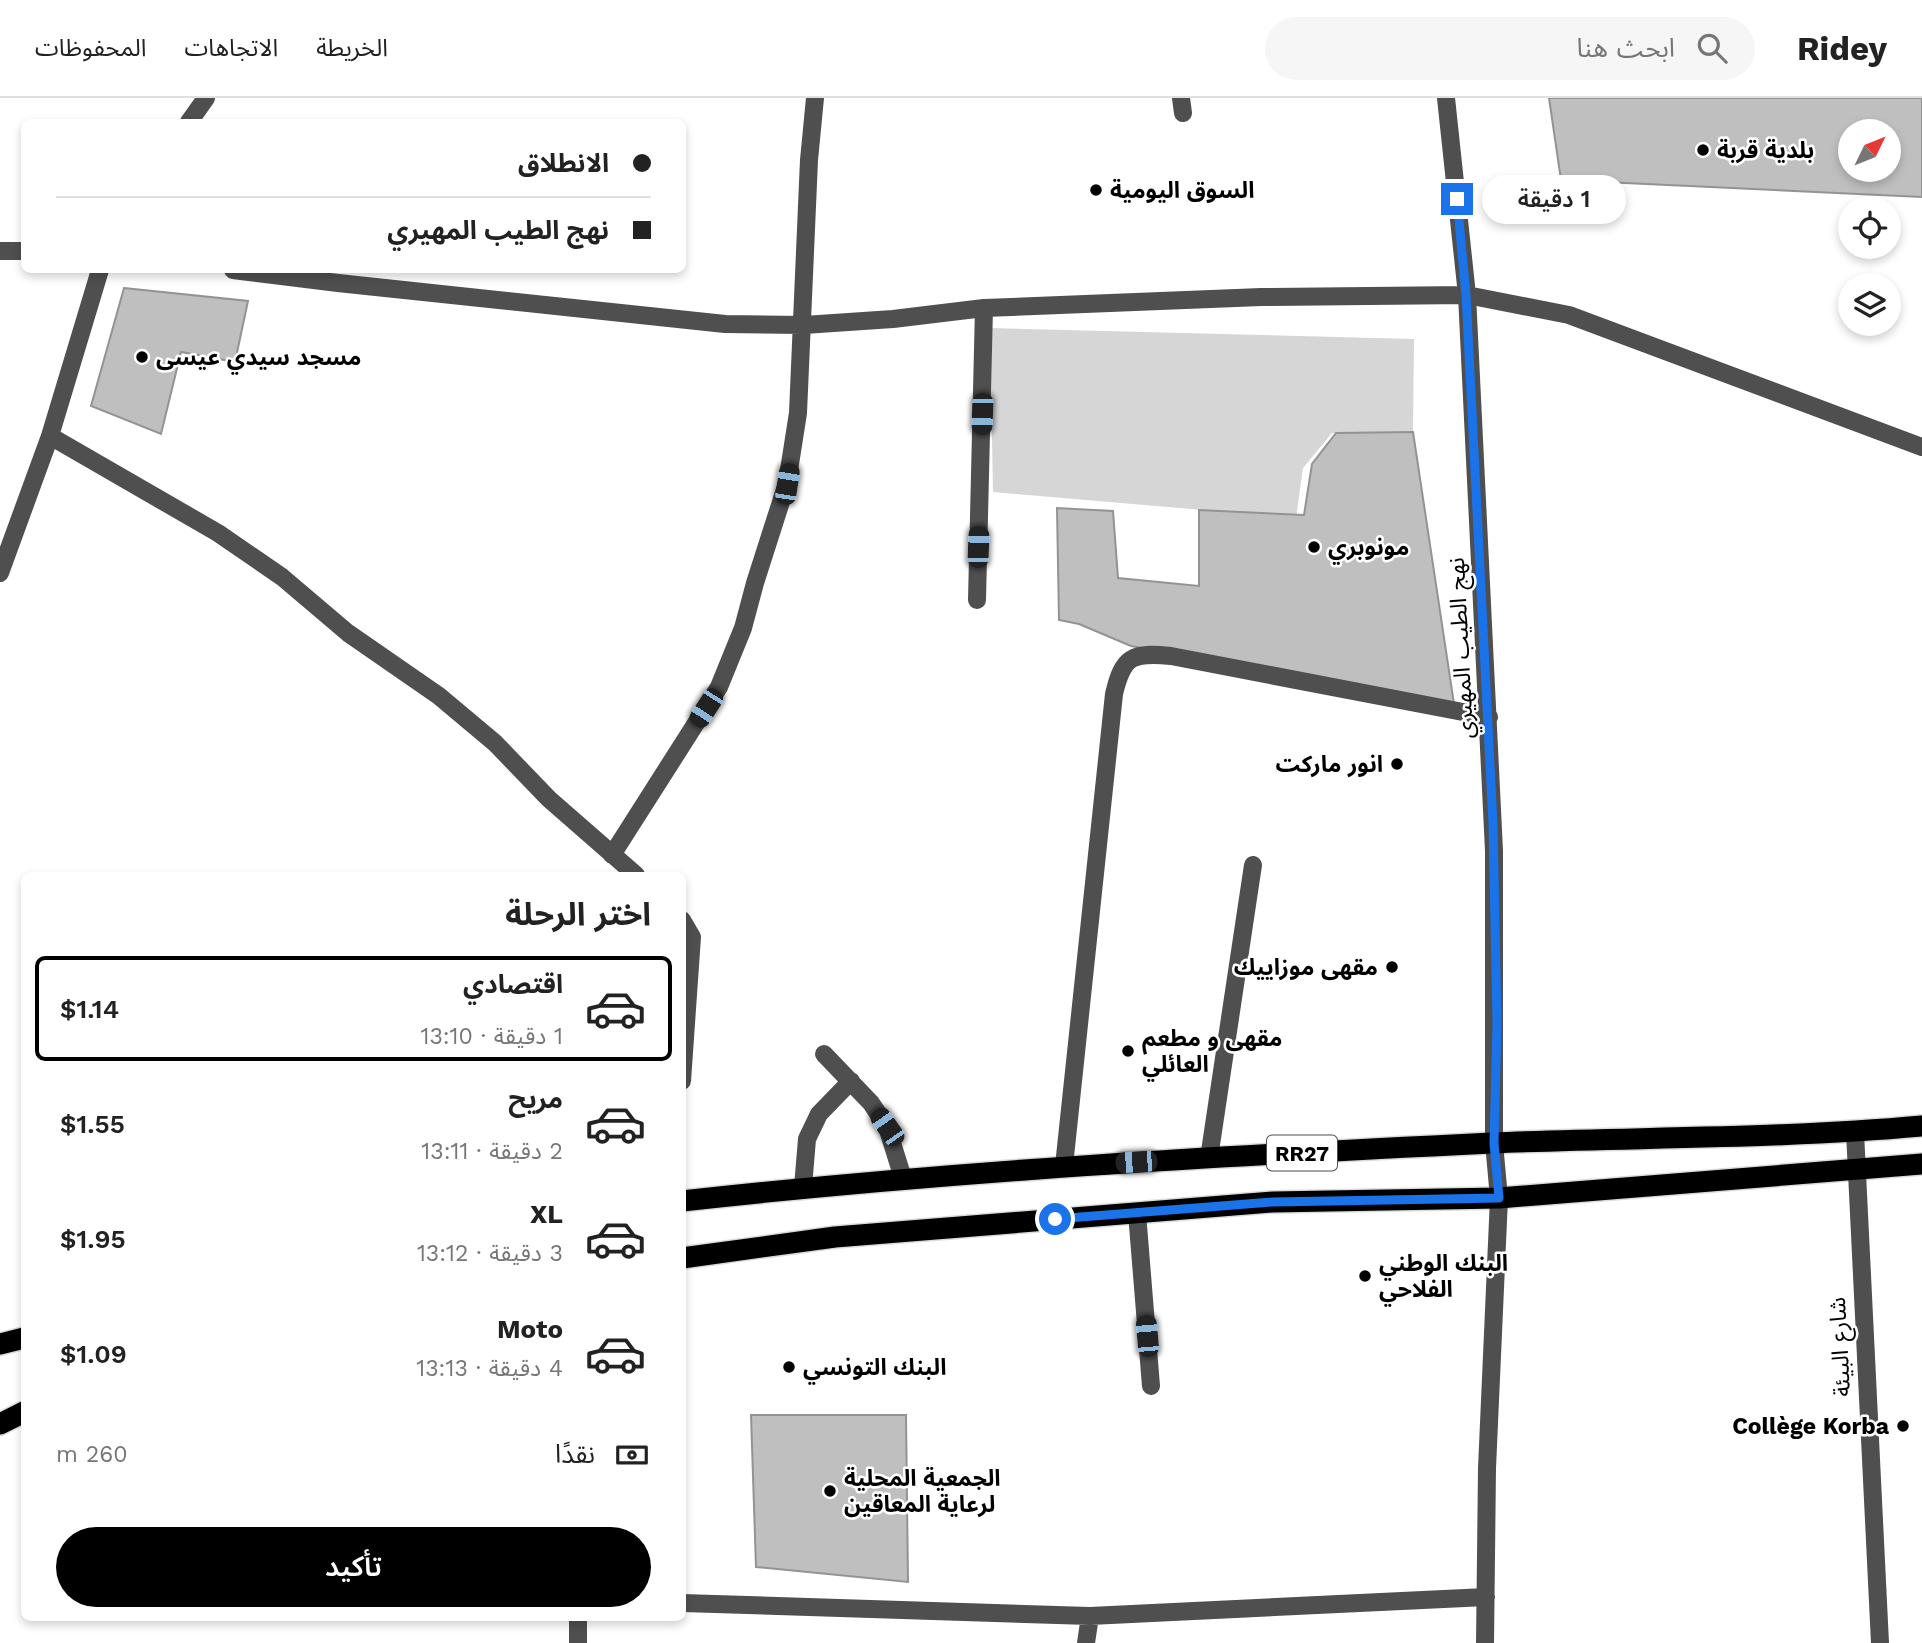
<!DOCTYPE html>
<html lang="ar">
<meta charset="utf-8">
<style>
body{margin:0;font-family:"Work Sans","Noto Sans Arabic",sans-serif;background:#f6f6f6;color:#222;direction:rtl;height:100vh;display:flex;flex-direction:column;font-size:26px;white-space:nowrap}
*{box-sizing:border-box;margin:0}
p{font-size:23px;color:#767676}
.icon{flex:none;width:38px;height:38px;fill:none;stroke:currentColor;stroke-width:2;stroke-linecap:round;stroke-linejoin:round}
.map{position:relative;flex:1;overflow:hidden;direction:ltr}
.sheet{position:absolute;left:21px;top:774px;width:665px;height:749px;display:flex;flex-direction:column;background:#fff;border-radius:10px;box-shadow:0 4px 10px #0003;direction:rtl}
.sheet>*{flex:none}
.banner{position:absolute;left:21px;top:21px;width:665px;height:154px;border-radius:10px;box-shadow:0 4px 10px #0003;direction:rtl;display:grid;align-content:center;height:154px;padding:0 35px;background:#fff}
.needle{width:46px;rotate:47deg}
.controls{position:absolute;left:1838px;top:21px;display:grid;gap:14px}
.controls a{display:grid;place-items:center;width:63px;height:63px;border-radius:50%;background:#fff;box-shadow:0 4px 10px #0003;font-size:35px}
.end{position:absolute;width:32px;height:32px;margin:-16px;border:9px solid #1a73e8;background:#fff;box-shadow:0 0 0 4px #fff}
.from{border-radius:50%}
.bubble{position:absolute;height:49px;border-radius:24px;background:#fff;box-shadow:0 4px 10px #0003;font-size:23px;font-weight:600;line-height:49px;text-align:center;direction:rtl}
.car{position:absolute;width:21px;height:42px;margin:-21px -10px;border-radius:9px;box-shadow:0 0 5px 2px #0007;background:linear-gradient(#222 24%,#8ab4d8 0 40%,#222 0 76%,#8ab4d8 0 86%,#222 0)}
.banner b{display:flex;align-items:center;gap:24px;height:66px;font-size:26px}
.banner b+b{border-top:2px solid #e0e0e0}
.banner i{width:18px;height:18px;background:#222}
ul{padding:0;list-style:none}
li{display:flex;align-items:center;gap:21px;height:105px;margin:0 14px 10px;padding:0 21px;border:4px solid transparent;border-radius:10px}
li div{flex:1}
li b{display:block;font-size:26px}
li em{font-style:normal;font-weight:600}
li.selected{border-color:#000}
li>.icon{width:63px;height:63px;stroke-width:1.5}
h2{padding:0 35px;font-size:32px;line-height:84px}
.pay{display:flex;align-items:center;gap:18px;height:77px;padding:0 35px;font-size:26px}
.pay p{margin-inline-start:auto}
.primary-button{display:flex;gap:14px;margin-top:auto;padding:14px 35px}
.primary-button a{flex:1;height:80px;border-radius:42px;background:#000;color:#fff;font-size:28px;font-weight:600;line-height:80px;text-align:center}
header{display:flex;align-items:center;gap:42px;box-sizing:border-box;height:98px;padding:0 35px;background:#fff;border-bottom:2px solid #e0e0e0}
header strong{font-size:33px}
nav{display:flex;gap:38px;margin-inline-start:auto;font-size:24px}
.search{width:490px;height:63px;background:#f6f6f6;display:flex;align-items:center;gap:18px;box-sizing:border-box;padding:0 24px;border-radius:38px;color:#767676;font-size:26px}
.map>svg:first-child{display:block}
</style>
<header>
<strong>Ridey</strong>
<div class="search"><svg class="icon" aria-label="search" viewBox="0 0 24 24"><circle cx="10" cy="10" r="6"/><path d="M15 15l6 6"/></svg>ابحث هنا</div>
<nav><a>الخريطة</a><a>الاتجاهات</a><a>المحفوظات</a></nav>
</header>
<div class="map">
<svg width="1922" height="1545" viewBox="0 0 1922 1545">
<rect width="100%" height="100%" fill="#fff"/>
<!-- green -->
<path fill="#d6d6d6" d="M 990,230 L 1414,241 L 1413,334 L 1332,335 L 1303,370 L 1296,420 L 993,394 Z"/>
<!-- building -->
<path fill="#bfbfbf" stroke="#939393" stroke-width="2" fill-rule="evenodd" d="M 1549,0 L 1922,0 L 1922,99 L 1561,82 ZM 1850,33 L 1888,33 L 1888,72 L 1850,72 Z
M 124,190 L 248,203 L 235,264 L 181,254 L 161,336 L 91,308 Z
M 1413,334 L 1454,606 L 1131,548 L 1079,526 L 1059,522 L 1057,410 L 1113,413 L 1118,480 L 1199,488 L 1199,412 L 1304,417 L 1312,366 L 1336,335 Z
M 751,1317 L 906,1317 L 908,1484 L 756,1469 Z"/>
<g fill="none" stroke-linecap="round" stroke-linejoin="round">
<!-- highway casing -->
<g stroke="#dbdbdb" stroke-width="24">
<path id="highway" d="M 682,1103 C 952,1073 1221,1058 1492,1045 C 1635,1039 1779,1041 1922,1028
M 682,1160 L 835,1139 L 1273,1104 L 1499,1100 L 1922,1066
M 0,1246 L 24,1240
M 0,1326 L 24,1314"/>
</g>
<!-- minor -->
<path stroke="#4f4f4f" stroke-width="18" d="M 1181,0 L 1183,15
M 1446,0 L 1467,197 L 1494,753 L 1494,1045 L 1499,1100 L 1487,1370 L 1485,1545
M 189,24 L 206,0
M 0,153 L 24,153
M 233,172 L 338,185 L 725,226 L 804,227 L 893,221 L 984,210 L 1261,199 L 1467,197 L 1569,217 L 1922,349
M 50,338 L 218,435 L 282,479 L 348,535 L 439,598 L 495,645 L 549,701 L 636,777
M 0,475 L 50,338 L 100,172
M 977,502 L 984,210
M 612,757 L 719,589 L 743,530 L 755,485 L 787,385 L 798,315 L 809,62 L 815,0
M 682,822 L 692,839 L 682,983
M 824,956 L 871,1005 L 887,1029 L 903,1080
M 1855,1034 L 1880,1545
M 1209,1060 L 1253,767
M 1064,1068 L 1114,596 C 1123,558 1132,554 1171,558 L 1489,619
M 803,1089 L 807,1041 L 819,1016 L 851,983
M 1137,1115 L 1151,1288
M 682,1505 L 1090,1518 L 1486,1499
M 578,1519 L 578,1545
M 1086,1545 L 1090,1518"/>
<!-- highway -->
<use href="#highway" stroke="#000" stroke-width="21"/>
</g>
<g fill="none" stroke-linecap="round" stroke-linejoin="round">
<!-- route -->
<path stroke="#1a73e8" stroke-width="9" d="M 1055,1121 L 1273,1104 L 1499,1100 L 1494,1045 L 1497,925 L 1493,726 L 1466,197 L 1457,101"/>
</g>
<!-- markers -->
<g fill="#000" stroke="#fff" stroke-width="2.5">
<circle cx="1703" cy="52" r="7"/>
<circle cx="1096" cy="92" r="7"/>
<circle cx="142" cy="259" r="7"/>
<circle cx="1314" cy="449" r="7"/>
<circle cx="1397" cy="666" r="7"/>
<circle cx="1392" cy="869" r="7"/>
<circle cx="1128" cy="953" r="7"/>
<circle cx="1365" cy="1178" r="7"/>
<circle cx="789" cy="1269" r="7"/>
<circle cx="1903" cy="1328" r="7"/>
<circle cx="830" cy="1393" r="7"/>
</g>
<g text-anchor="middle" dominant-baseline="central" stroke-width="5" stroke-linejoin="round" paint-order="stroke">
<!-- shield labels -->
<rect fill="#fff" stroke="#4c4c4c" stroke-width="2" x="1267" y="1037.5" width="70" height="35" rx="5"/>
<g font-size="21" font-weight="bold" fill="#000">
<text x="1302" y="1055">RR27</text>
</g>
<!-- poi labels -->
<g font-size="23" font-weight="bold" fill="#000" stroke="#fff" text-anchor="start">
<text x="1717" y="52">بلدية قربة</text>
<text x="1110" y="92">السوق اليومية</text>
<text x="156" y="259">مسجد سيدي عيسى</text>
<text x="1328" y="449">مونوبري</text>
<text x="1383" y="666" text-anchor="end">انور ماركت</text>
<text x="1378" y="869" text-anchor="end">مقهى موزاييك</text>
<text x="1142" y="940">مقهى و مطعم<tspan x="1142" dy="26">العائلي</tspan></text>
<text x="1379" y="1165">البنك الوطني<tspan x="1379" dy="26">الفلاحي</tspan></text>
<text x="803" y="1269">البنك التونسي</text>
<text x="1889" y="1328" text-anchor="end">Collège Korba</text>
<text x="844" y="1380">الجمعية المحلية<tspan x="844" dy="26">لرعاية المعاقين</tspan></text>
</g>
<!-- street labels -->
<g font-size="23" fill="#000" stroke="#fff">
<text transform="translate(1461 550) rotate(-93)">نهج الطيب المهيري</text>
<text transform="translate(1840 1249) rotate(-93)">شارع البيئة</text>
</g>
</g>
</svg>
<div class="controls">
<a><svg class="needle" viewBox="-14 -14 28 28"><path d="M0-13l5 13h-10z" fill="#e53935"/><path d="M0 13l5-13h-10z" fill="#767676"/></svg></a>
<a><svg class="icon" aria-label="locate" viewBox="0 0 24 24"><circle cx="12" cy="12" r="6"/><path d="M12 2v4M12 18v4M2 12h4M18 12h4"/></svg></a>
<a><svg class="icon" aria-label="layers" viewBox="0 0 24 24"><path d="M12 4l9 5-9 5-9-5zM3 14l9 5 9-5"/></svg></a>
</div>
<i class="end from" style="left:1055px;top:1121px"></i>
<i class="end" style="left:1457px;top:101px"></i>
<div class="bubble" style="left:1482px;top:77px;width:144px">1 دقيقة</div>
<i class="car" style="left:982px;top:316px;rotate:182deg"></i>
<i class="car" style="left:787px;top:386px;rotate:9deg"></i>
<i class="car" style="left:978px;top:449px;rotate:2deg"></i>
<i class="car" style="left:706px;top:610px;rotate:213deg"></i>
<i class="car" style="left:887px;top:1029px;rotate:325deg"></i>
<i class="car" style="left:1136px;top:1064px;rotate:267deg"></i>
<i class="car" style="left:1147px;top:1238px;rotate:355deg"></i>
<div class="banner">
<b><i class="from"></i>الانطلاق</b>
<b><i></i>نهج الطيب المهيري</b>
</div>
<section class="sheet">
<h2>اختر الرحلة</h2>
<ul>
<li class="selected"><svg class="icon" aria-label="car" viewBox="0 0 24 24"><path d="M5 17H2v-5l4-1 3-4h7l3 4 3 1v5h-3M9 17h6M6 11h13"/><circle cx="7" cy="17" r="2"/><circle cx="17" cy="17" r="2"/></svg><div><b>اقتصادي</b><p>1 دقيقة · 13:10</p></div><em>$1.14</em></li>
<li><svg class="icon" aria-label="car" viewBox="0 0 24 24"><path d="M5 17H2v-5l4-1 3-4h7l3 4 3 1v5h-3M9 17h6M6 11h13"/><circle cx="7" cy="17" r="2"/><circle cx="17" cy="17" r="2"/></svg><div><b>مريح</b><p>2 دقيقة · 13:11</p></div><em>$1.55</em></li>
<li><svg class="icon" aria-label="car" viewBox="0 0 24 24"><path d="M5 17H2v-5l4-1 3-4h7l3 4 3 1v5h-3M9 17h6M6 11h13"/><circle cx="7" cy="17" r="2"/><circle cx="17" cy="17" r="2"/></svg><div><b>XL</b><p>3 دقيقة · 13:12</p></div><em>$1.95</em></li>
<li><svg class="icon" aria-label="car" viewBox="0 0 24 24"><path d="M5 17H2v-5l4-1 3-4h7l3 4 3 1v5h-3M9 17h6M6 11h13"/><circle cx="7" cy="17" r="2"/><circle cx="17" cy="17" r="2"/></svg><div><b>Moto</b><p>4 دقيقة · 13:13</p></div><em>$1.09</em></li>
</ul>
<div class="pay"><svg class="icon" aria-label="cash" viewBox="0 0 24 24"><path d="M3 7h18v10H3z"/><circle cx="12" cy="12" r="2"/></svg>نقدًا<p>260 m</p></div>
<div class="primary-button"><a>تأكيد</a></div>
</section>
</div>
